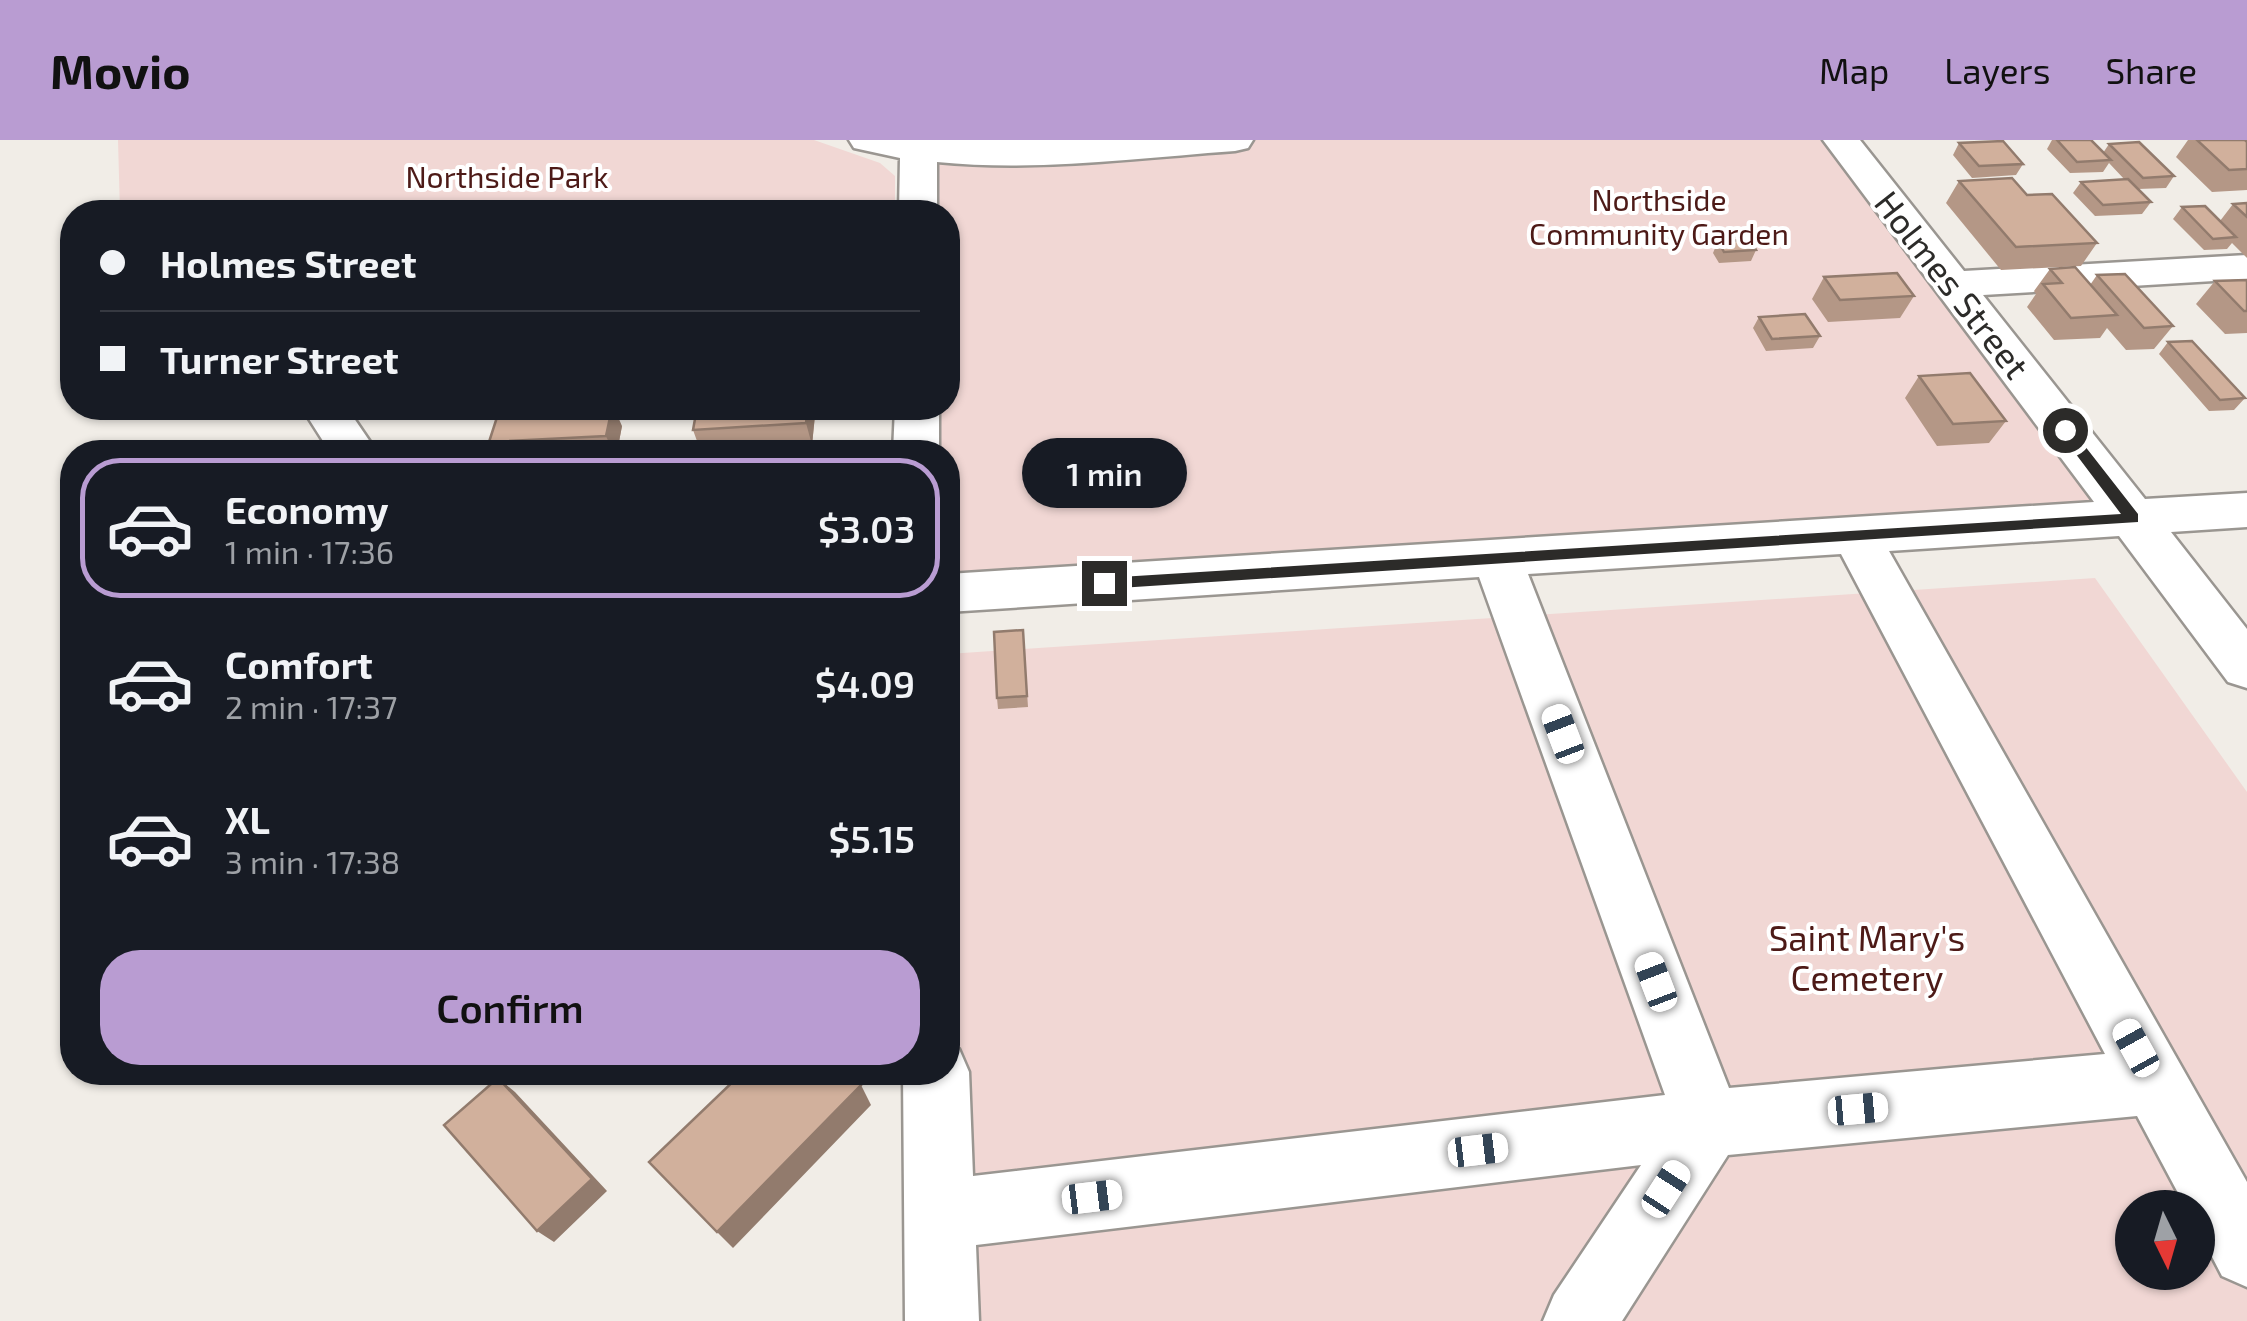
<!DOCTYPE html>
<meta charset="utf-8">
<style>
body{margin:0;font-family:"Exo 2",sans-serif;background:#20242c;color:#f1f3f6;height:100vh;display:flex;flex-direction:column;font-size:38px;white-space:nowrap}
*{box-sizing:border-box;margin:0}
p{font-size:32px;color:#9ea1a6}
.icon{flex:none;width:55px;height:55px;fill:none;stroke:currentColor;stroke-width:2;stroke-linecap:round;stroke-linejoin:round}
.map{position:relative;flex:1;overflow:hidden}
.details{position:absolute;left:60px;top:300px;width:900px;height:645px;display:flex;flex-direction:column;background:#171b24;border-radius:40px;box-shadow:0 2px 8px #0004}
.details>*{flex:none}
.banner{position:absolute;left:60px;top:60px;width:900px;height:220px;border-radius:40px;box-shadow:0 2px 8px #0004;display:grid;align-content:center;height:220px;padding:0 40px;background:#171b24}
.needle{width:65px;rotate:175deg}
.buttons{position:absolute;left:2115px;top:1050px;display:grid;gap:20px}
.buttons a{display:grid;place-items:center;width:100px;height:100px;border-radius:50%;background:#171b24;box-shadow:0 2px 8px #0004;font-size:50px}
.end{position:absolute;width:45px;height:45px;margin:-22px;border:12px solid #2c2b29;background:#fff;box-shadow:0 0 0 5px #fff}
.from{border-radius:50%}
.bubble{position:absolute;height:70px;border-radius:35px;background:#171b24;box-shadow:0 2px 8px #0004;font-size:32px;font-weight:600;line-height:70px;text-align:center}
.car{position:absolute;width:30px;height:60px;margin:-30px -15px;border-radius:12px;box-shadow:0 0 8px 2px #0007;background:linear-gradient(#fff 24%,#345 0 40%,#fff 0 76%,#345 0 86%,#fff 0)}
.banner b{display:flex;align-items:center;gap:35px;height:95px;font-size:38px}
.banner b+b{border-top:2px solid #363941}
.banner i{width:25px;height:25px;background:#f1f3f6}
ul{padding:18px 0 0;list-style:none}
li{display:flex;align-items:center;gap:30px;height:140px;margin:0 20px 15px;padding:0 20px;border:5px solid transparent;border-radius:40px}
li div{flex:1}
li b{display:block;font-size:38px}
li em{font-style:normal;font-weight:600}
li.on{border-color:#b99cd2}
li>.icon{width:90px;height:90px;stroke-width:1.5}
.primary-button{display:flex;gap:20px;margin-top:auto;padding:20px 40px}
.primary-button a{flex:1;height:115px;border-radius:40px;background:#b99cd2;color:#111;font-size:40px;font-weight:600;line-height:115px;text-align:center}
header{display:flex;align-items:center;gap:60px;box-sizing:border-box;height:140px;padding:0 50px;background:#b99cd2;color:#111}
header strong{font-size:48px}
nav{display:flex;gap:55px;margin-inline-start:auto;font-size:35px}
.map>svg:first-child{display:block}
</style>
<header>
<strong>Movio</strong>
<nav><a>Map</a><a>Layers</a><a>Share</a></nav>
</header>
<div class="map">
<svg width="2247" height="1181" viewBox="0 0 2247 1181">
<rect width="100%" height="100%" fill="#f1ede7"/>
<!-- green -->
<path fill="#f1d7d4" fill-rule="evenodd" d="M 118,0 L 814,0 L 880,23 L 895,36 L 895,72 L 120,72 Z
M 1235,0 L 1841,0 L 2133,378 L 948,453 L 948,312 L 916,312 L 916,268 L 948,268 L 948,72 L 918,72 L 919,11 Z
M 2095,438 L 2247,652 L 2247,1181 L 904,1181 L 907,933 L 948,932 L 948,514 ZM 2132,1068 L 2198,1068 L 2198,1132 L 2132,1132 Z"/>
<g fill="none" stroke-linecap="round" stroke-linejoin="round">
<!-- minor casing -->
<g stroke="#9a9691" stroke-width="5">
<path id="minor" d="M 849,0 L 1253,0 L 1248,8 L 1235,11 C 1137,18 1036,32 937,22 L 937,72 L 899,72 L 900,18 L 854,8 Z
M 1823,0 L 1860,0 L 1964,131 L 2247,115 L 2247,139 L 1983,155 L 2145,359 L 2247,353 L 2247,387 L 2171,392 L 2247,489 L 2247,548 L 2228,542 L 2119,396 L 1889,411 L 2247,1042 L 2247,1147 L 2222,1136 L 2198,1090 L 2198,1068 L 2186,1068 L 2137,976 L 1728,1015 L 1622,1181 L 1543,1181 L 1554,1155 L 1641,1025 L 976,1105 L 979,1181 L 905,1181 L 903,932 L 948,932 L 948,905 L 959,909 L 969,932 L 973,1036 L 1665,955 L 1479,437 L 948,472 L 948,434 L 2094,362 ZM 1841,414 L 2105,914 L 1729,948 L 1528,434 Z
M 302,268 L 347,268 L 377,312 L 330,312 Z
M 895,268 L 939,268 L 939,312 L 893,312 Z"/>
</g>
<!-- minor -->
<use href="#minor" fill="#fff" fill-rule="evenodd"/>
</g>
<!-- wall -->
<path fill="#b49786" d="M 2052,0 L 2091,0 L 2103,13 L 2109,4 L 2174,36 L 2166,48 L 2138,49 L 2151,62 L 2142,74 L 2095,76 L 2073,53 L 2081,42 L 2125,40 L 2109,23 L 2103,32 L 2070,33 L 2047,9 Z
M 2188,0 L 2247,0 L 2247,50 L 2212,52 L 2176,17 Z
M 1959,3 L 2023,24 L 2016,35 L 1972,38 L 1953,15 Z
M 1959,41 L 2027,55 L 2097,103 L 2081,126 L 2001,130 L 1946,63 Z
M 2247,63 L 2247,118 L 2232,103 L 2227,109 L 2204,110 L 2173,79 L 2182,67 L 2220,81 L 2233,64 Z
M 1718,101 L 1756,110 L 1751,121 L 1719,123 L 1713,113 Z
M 2050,129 L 2090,145 L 2097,135 L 2173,186 L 2154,209 L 2126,210 L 2107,188 L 2100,198 L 2054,200 L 2027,167 L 2036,154 L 2034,151 Z
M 1824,137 L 1914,156 L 1900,178 L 1828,182 L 1812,159 Z
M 2247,140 L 2247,193 L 2225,194 L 2196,164 L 2215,141 Z
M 1759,177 L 1820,196 L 1813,208 L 1766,211 L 1753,188 Z
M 2168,202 L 2245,258 L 2234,270 L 2209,271 L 2159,214 Z
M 1919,236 L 2006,281 L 1989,303 L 1937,306 L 1905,258 Z
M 815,275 L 812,305 L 701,312 L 693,290 Z
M 622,286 L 617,312 L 495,312 L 489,302 Z
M 1023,490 L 1028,567 L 998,569 L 997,558 Z"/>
<!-- shaded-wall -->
<path fill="#927b6d" d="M 612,268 L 614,268 L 622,286 L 617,312 L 613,312 L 606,296 Z
M 808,268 L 813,268 L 815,275 L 812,305 L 806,283 Z
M 498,938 L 515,952 L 607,1051 L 554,1102 L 537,1091 Z
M 861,945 L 871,965 L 733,1108 L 717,1092 Z"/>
<!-- building -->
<path fill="#d1b09c" stroke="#927b6d" stroke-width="2.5" d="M 2057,0 L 2091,0 L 2111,20 L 2077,22 Z
M 2197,0 L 2245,0 L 2247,2 L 2247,29 L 2229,30 Z
M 2003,1 L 2023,24 L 1979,26 L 1959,3 Z
M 2139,2 L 2174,36 L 2143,38 L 2109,4 Z
M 2012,38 L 2027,55 L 2052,54 L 2097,103 L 2016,107 L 1959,41 Z
M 2128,39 L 2151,62 L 2103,65 L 2081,42 Z
M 2247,63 L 2247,77 L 2233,64 Z
M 2205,66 L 2236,97 L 2213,99 L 2182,67 Z
M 1750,100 L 1756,110 L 1724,112 L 1718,101 Z
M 2075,127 L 2117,175 L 2071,178 L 2043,144 L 2062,143 L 2050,129 Z
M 1897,133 L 1914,156 L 1840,160 L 1824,137 Z
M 2125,134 L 2173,186 L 2144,188 L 2097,135 Z
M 2247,140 L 2247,171 L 2244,171 L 2215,141 Z
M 1805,174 L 1820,196 L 1772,199 L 1759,177 Z
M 2192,201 L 2245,258 L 2220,260 L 2168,202 Z
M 1970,233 L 2006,281 L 1953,284 L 1919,236 Z
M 553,268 L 612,268 L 606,296 L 489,302 L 499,271 Z
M 697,268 L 808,268 L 806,283 L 693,290 Z
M 1023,490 L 1027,556 L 997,558 L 994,492 Z
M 743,932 L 847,932 L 861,945 L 717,1092 L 649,1022 Z
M 498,938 L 592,1039 L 537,1091 L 444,985 Z"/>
<!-- route -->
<path fill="#2c2b29" d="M 2060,287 L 2070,287 L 2138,374 L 2138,382 L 1104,449 L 1097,443 L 1104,438 L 2121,374 L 2060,293 Z"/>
<g text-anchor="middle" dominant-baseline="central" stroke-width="8" stroke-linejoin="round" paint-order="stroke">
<!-- far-park labels -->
<g font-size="30" fill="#4d1a17" stroke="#fff">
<text x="507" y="36">Northside Park</text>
<text x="1659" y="59">Northside<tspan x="1659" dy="34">Community Garden</tspan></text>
</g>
<!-- street labels -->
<g font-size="35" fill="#2c2b29" stroke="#fff">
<text transform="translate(1953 144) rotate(52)">Holmes Street</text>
</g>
<!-- park labels -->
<g font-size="35" fill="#4d1a17" stroke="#fff">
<text x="1867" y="797">Saint Mary's<tspan x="1867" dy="40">Cemetery</tspan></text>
</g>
</g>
</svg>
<div class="buttons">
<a><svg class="needle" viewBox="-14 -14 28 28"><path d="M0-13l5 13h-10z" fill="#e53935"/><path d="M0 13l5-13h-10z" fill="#9ea1a6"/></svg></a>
</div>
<i class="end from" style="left:2065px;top:290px"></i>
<i class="end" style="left:1104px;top:443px"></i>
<div class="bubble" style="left:1022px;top:298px;width:165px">1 min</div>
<i class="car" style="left:1563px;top:594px;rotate:339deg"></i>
<i class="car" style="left:1656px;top:842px;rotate:339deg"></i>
<i class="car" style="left:2136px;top:908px;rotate:331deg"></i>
<i class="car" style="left:1858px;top:969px;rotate:85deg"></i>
<i class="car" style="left:1478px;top:1010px;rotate:83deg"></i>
<i class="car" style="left:1666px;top:1049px;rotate:33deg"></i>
<i class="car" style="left:1092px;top:1057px;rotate:83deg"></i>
<div class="banner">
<b><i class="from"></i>Holmes Street</b>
<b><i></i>Turner Street</b>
</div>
<section class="details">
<ul>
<li class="on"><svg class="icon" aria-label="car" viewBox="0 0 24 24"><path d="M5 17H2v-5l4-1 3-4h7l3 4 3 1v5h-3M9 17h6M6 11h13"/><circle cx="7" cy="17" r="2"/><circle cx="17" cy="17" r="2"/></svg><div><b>Economy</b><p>1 min · 17:36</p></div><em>$3.03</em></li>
<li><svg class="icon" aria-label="car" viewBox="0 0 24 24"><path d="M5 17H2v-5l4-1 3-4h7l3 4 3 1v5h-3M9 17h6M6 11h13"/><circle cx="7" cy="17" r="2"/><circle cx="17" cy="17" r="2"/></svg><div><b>Comfort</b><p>2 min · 17:37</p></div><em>$4.09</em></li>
<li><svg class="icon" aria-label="car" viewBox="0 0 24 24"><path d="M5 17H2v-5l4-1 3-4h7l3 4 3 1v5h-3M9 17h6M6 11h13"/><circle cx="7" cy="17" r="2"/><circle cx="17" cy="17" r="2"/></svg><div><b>XL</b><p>3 min · 17:38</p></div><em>$5.15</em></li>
</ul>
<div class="primary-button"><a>Confirm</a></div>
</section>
</div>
